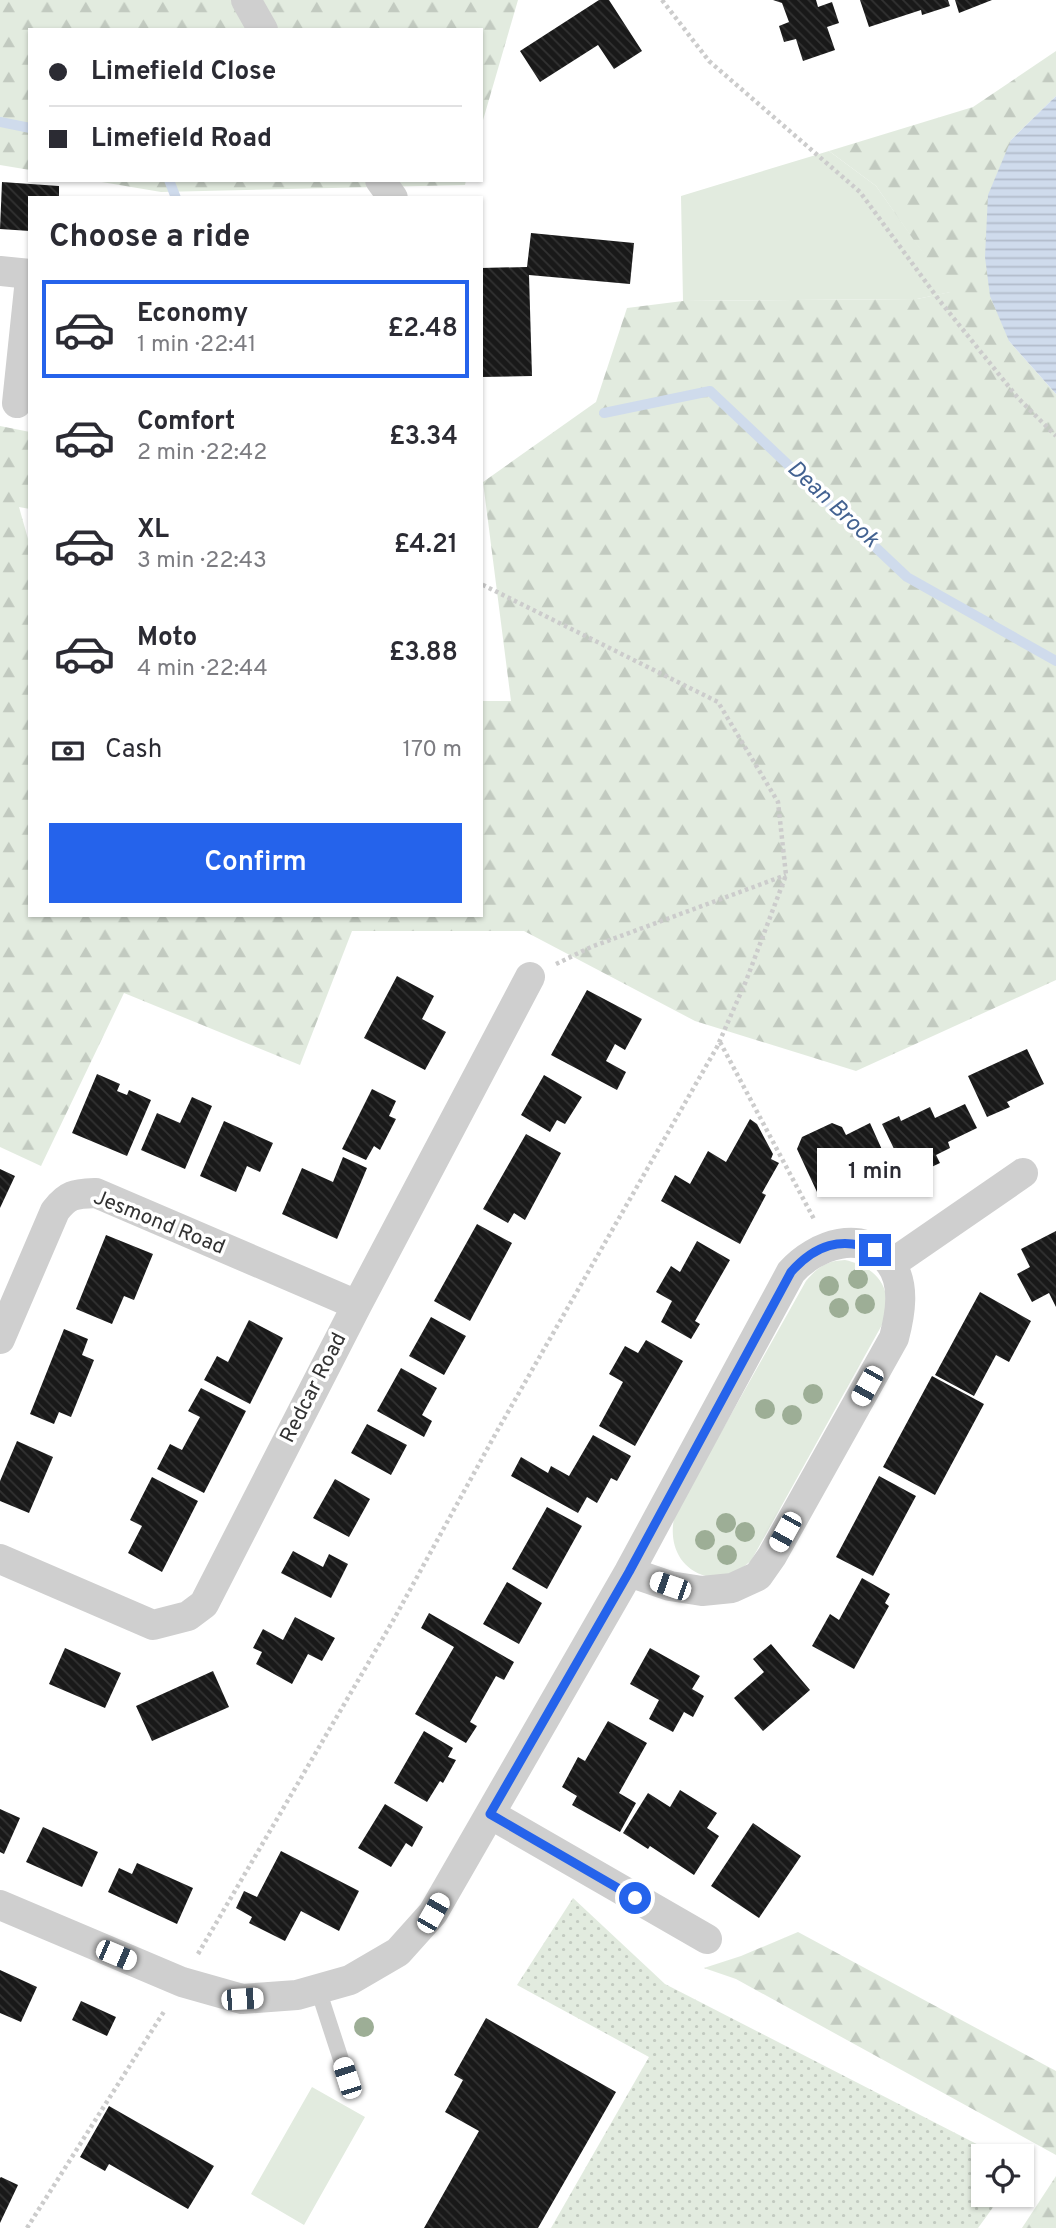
<!DOCTYPE html>
<meta charset="utf-8">
<style>
body{margin:0;font-family:Overpass,sans-serif;background:#f2f2f3;color:#2b2b33;height:100vh;display:flex;flex-direction:column;font-size:26px;white-space:nowrap}
*{box-sizing:border-box;margin:0}
p{font-size:23px;color:#7c7c81}
.icon{flex:none;width:38px;height:38px;fill:none;stroke:currentColor;stroke-width:2;stroke-linecap:round;stroke-linejoin:round}
.map{position:relative;flex:1;overflow:hidden}
.panel{position:absolute;left:28px;top:196px;width:455px;height:721px;display:flex;flex-direction:column;background:#fff;border-radius:0px;box-shadow:0 2px 5px #0004}
.panel>*{flex:none}
.top-card{position:absolute;left:28px;top:28px;width:455px;height:154px;border-radius:0px;box-shadow:0 2px 5px #0004;display:grid;align-content:center;height:154px;padding:0 21px;background:#fff}
.tools{position:absolute;left:971px;top:2144px;display:grid;gap:14px}
.tools a{display:grid;place-items:center;width:63px;height:63px;border-radius:0px;background:#fff;box-shadow:0 2px 5px #0004;font-size:35px}
.end{position:absolute;width:32px;height:32px;margin:-16px;border:9px solid #2563eb;background:#fff;box-shadow:0 0 0 4px #fff}
.from{border-radius:50%}
.bubble{position:absolute;height:49px;border-radius:0px;background:#fff;box-shadow:0 2px 5px #0004;font-size:23px;font-weight:600;line-height:49px;text-align:center}
.car{position:absolute;width:21px;height:42px;margin:-21px -10px;border-radius:9px;box-shadow:0 0 5px 2px #0007;background:linear-gradient(#fff 24%,#345 0 40%,#fff 0 76%,#345 0 86%,#fff 0)}
.top-card b{display:flex;align-items:center;gap:24px;height:66px;font-size:26px}
.top-card b+b{border-top:2px solid #e1e1e2}
.top-card i{width:18px;height:18px;background:#2b2b33}
ul{padding:0;list-style:none}
li{display:flex;align-items:center;gap:21px;height:98px;margin:0 14px 10px;padding:0 7px;border:4px solid transparent;border-radius:0px}
li div{flex:1}
li b{display:block;font-size:26px}
li em{font-style:normal;font-weight:600}
li.active{border-color:#2563eb}
li>.icon{width:63px;height:63px;stroke-width:1.5}
h2{padding:0 21px;font-size:32px;line-height:84px}
.pay{display:flex;align-items:center;gap:18px;height:77px;padding:0 21px;font-size:26px}
.pay p{margin-inline-start:auto}
.cta{display:flex;gap:14px;margin-top:auto;padding:14px 21px}
.cta a{flex:1;height:80px;border-radius:0px;background:#2563eb;color:#fff;font-size:28px;font-weight:600;line-height:80px;text-align:center}
.map>svg:first-child{display:block}
</style>
<div class="map">
<svg width="1056" height="2228" viewBox="0 0 1056 2228">
<defs>
<pattern id="forest-firs" width="22" height="20" patternUnits="userSpaceOnUse" patternTransform="scale(1.75)"><rect width="22" height="20" fill="#e2ebdf"/><path d="M5 1l3.5 6h-7zM16 11l3.5 6h-7z" fill="#c2cac0"/></pattern>
<pattern id="park-dots" width="8" height="8" patternUnits="userSpaceOnUse" patternTransform="scale(1.75)"><rect width="8" height="8" fill="#e2ebdf"/><path d="M2 2h.1M6 6h.1" fill="none" stroke="#c2cac0" stroke-width="1.8" stroke-linecap="round"/></pattern>
<pattern id="water-rules" width="6" height="5" patternUnits="userSpaceOnUse" patternTransform="scale(1.75)"><rect width="6" height="5" fill="#cfdbec"/><path d="M0 2.5h6" fill="none" stroke="#b2bccb"/></pattern>
<pattern id="building-back-hatch" width="6" height="6" patternUnits="userSpaceOnUse" patternTransform="scale(1.75)"><rect width="6" height="6" fill="#191919"/><path d="M-1 5l2 2M0 0l6 6M5-1l2 2" fill="none" stroke="#323232"/></pattern>
</defs>
<rect width="100%" height="100%" fill="#fff"/>
<!-- grass -->
<path fill="#e2ebdf" d="M 829,151 L 876,186 L 951,292 L 917,299 L 683,301 L 681,196 Z
M 845,1260 C 863,1264 882,1274 886,1295 C 888,1303 884,1315 883,1323 L 751,1561 C 743,1567 733,1576 722,1578 C 717,1579 710,1577 706,1576 C 677,1568 668,1540 675,1514 L 806,1281 C 818,1267 826,1261 845,1260 Z
M 312,2087 L 365,2117 L 304,2225 L 251,2194 Z"/>
<!-- forest -->
<path fill="url(#forest-firs)" d="M 0,0 L 518,0 L 481,127 L 481,30 L 30,30 L 30,170 L 0,165 Z
M 1056,51 L 1056,96 L 1011,140 L 1009,341 L 1056,394 L 1056,980 L 856,1071 L 695,1021 L 524,931 L 352,931 L 300,1065 L 124,993 L 41,1166 L 0,1147 L 0,426 L 30,432 L 30,509 L 19,507 L 30,546 L 30,915 L 481,915 L 481,701 L 511,701 L 483,482 L 596,402 L 627,308 L 683,301 L 917,299 L 950,292 L 876,186 L 829,151 L 973,107 Z
M 90,180 L 466,180 L 465,185 L 161,192 Z
M 798,1932 L 1056,2071 L 1056,2155 L 736,1979 L 704,1968 L 741,1956 Z
M 1056,2176 L 1056,2228 L 1022,2228 Z"/>
<!-- park -->
<path fill="url(#park-dots)" d="M 573,1898 L 665,1984 L 1000,2156 L 984,2156 L 984,2194 L 1002,2195 L 978,2228 L 551,2228 L 649,2057 L 517,1985 Z"/>
<!-- water -->
<path fill="url(#water-rules)" d="M 1056,96 L 1056,394 L 1009,341 L 990,296 L 985,257 L 988,195 L 1011,140 Z"/>
<g fill="none" stroke-linecap="round" stroke-linejoin="round">
<!-- stream -->
<path stroke="#cfdbec" stroke-width="10" d="M 0,122 L 30,128
M 169,180 L 176,198
M 604,413 L 710,391 L 907,577 L 1056,661"/>
</g>
<!-- building -->
<path fill="url(#building-back-hatch)" d="M 599,0 L 609,0 L 642,51 L 614,69 L 598,45 L 540,82 L 520,51 Z
M 773,0 L 816,0 L 818,7 L 832,2 L 839,23 L 827,27 L 835,50 L 803,61 L 796,39 L 784,42 L 779,26 L 789,22 L 782,3 Z
M 860,0 L 948,0 L 950,6 L 922,15 L 921,10 L 869,27 Z
M 955,0 L 992,0 L 959,13 Z
M 2,182 L 59,186 L 59,198 L 30,198 L 30,231 L 0,229 Z
M 531,233 L 634,243 L 630,284 L 529,275 L 532,376 L 481,377 L 481,268 L 527,267 Z
M 397,976 L 434,996 L 422,1019 L 446,1032 L 425,1070 L 364,1038 Z
M 587,990 L 642,1019 L 625,1050 L 615,1044 L 606,1061 L 626,1072 L 617,1090 L 551,1055 Z
M 1027,1049 L 1044,1084 L 1007,1102 L 1010,1107 L 987,1117 L 968,1076 Z
M 97,1074 L 120,1084 L 117,1091 L 127,1095 L 129,1090 L 151,1100 L 127,1156 L 72,1133 Z
M 544,1075 L 582,1097 L 565,1124 L 557,1120 L 550,1132 L 521,1115 Z
M 372,1089 L 396,1101 L 389,1116 L 396,1119 L 380,1150 L 374,1146 L 366,1160 L 342,1149 Z
M 192,1097 L 212,1106 L 185,1169 L 141,1150 L 157,1113 L 180,1123 Z
M 965,1104 L 977,1128 L 948,1142 L 950,1148 L 936,1155 L 940,1163 L 908,1178 L 882,1124 L 899,1116 L 901,1121 L 930,1107 L 935,1118 Z
M 750,1119 L 757,1124 L 773,1154 L 771,1159 L 779,1163 L 762,1193 L 766,1195 L 740,1244 L 661,1201 L 675,1175 L 690,1184 L 708,1151 L 726,1162 Z
M 224,1121 L 273,1143 L 260,1172 L 247,1166 L 236,1192 L 200,1176 Z
M 832,1123 L 842,1127 L 846,1135 L 870,1123 L 897,1183 L 877,1192 L 867,1170 L 817,1192 L 797,1149 L 802,1137 Z
M 526,1134 L 561,1153 L 525,1220 L 514,1213 L 508,1223 L 483,1209 Z
M 343,1157 L 367,1168 L 337,1239 L 282,1214 L 302,1168 L 333,1182 Z
M 0,1169 L 15,1176 L 0,1208 Z
M 477,1224 L 512,1243 L 470,1321 L 434,1301 Z
M 1056,1231 L 1056,1307 L 1049,1293 L 1032,1302 L 1017,1274 L 1030,1267 L 1021,1249 Z
M 106,1235 L 153,1254 L 134,1300 L 124,1296 L 112,1324 L 76,1309 Z
M 697,1241 L 730,1260 L 695,1321 L 700,1324 L 691,1339 L 661,1322 L 672,1301 L 656,1292 L 671,1266 L 680,1272 Z
M 980,1292 L 1031,1321 L 1009,1362 L 996,1355 L 974,1396 L 935,1375 Z
M 431,1317 L 466,1336 L 444,1375 L 409,1356 Z
M 249,1320 L 283,1338 L 250,1404 L 204,1380 L 217,1356 L 228,1362 Z
M 64,1329 L 88,1339 L 82,1355 L 94,1360 L 71,1417 L 59,1412 L 54,1424 L 30,1414 Z
M 646,1340 L 683,1361 L 635,1446 L 599,1426 L 623,1382 L 609,1374 L 625,1346 L 638,1353 Z
M 401,1368 L 437,1388 L 422,1415 L 432,1421 L 424,1437 L 377,1411 Z
M 932,1376 L 984,1404 L 935,1495 L 883,1467 Z
M 201,1388 L 246,1411 L 204,1493 L 157,1469 L 170,1444 L 182,1450 L 189,1437 L 200,1417 L 188,1411 Z
M 367,1424 L 407,1445 L 391,1475 L 351,1453 Z
M 593,1435 L 631,1456 L 617,1481 L 611,1478 L 597,1503 L 587,1497 L 578,1513 L 511,1476 L 521,1457 L 548,1473 L 551,1466 L 569,1476 Z
M 17,1441 L 53,1457 L 29,1513 L 0,1501 L 0,1481 Z
M 879,1476 L 916,1496 L 873,1576 L 836,1557 Z
M 152,1477 L 198,1501 L 162,1572 L 128,1553 L 142,1526 L 130,1520 Z
M 335,1479 L 370,1499 L 349,1537 L 313,1518 Z
M 547,1507 L 582,1526 L 547,1589 L 512,1569 Z
M 293,1551 L 323,1567 L 329,1554 L 348,1564 L 331,1598 L 281,1573 Z
M 862,1578 L 890,1594 L 885,1603 L 889,1606 L 854,1669 L 812,1646 L 830,1614 L 839,1620 Z
M 507,1582 L 542,1603 L 519,1644 L 483,1624 Z
M 429,1613 L 514,1662 L 504,1680 L 496,1676 L 470,1722 L 477,1726 L 466,1743 L 415,1714 L 454,1647 L 421,1628 Z
M 295,1617 L 335,1638 L 322,1661 L 308,1654 L 292,1684 L 256,1664 L 262,1652 L 253,1648 L 263,1629 L 283,1640 Z
M 771,1644 L 810,1690 L 763,1731 L 734,1698 L 764,1672 L 753,1659 Z
M 65,1648 L 121,1673 L 105,1708 L 49,1684 Z
M 650,1648 L 700,1676 L 692,1689 L 704,1696 L 693,1717 L 684,1712 L 673,1732 L 649,1719 L 659,1700 L 630,1684 Z
M 213,1671 L 229,1707 L 152,1741 L 136,1706 Z
M 608,1721 L 647,1743 L 619,1793 L 636,1803 L 620,1832 L 572,1805 L 577,1796 L 562,1787 L 578,1757 L 585,1761 Z
M 424,1731 L 453,1748 L 448,1757 L 456,1760 L 443,1783 L 440,1781 L 427,1802 L 394,1783 Z
M 680,1790 L 717,1813 L 707,1828 L 719,1836 L 694,1875 L 650,1846 L 648,1849 L 623,1833 L 648,1793 L 670,1807 Z
M 385,1804 L 423,1827 L 412,1847 L 406,1843 L 391,1867 L 358,1848 Z
M 0,1809 L 20,1818 L 4,1854 L 0,1852 Z
M 753,1823 L 801,1856 L 759,1918 L 711,1886 Z
M 43,1827 L 98,1852 L 82,1887 L 26,1862 Z
M 281,1851 L 359,1891 L 339,1931 L 301,1911 L 285,1941 L 249,1923 L 252,1917 L 236,1908 L 244,1891 L 257,1897 Z
M 137,1863 L 193,1888 L 177,1924 L 108,1892 L 119,1868 L 132,1874 Z
M 0,1970 L 37,1987 L 21,2022 L 0,2013 Z
M 81,2001 L 116,2017 L 107,2036 L 72,2020 Z
M 486,2018 L 616,2092 L 538,2228 L 424,2228 L 479,2131 L 445,2112 L 463,2080 L 454,2075 Z
M 109,2106 L 214,2166 L 188,2209 L 109,2164 L 105,2171 L 80,2157 Z
M 1,2177 L 18,2185 L 0,2223 L 0,2178 Z"/>
<g fill="none" stroke-linecap="round" stroke-linejoin="round">
<!-- path -->
<path stroke="#ccc" stroke-width="4.5" stroke-dasharray="3.5 3.5" stroke-linecap="butt" d="M 662,0 L 709,61 L 860,192 L 939,300 L 1018,398 L 1056,436
M 556,964 L 591,947 L 786,875
M 720,1042 L 815,1221
M 198,1954 L 394,1619 L 496,1433 L 717,1047 L 746,981 L 786,875 L 778,802 L 718,702 L 481,584
M 27,2228 L 165,2010"/>
<!-- service -->
<path stroke="#cfcfcf" stroke-width="16" d="M 318,1989 L 347,2078"/>
<!-- minor -->
<path stroke="#cfcfcf" stroke-width="30" d="M 246,0 L 263,30
M 380,180 L 393,198
M 0,271 L 30,274
M 17,403 L 30,279
M 891,1264 L 1023,1173
M 0,1339 L 55,1211 C 68,1194 74,1194 96,1193 L 357,1305
M 0,1559 L 153,1625 L 188,1616 L 204,1604 L 357,1305 L 530,977
M 490,1814 L 707,1939
M 0,1905 L 182,1982 L 242,1999 L 297,1995 L 350,1980 L 398,1952 L 433,1913 L 629,1572 L 791,1272 C 815,1245 864,1227 890,1263 C 906,1284 900,1315 894,1338 L 772,1556 L 758,1576 L 732,1588 L 702,1591 L 670,1586 L 629,1572"/>
</g>
<!-- trees -->
<g fill="#9dae96">
<circle cx="858" cy="1279" r="10"/>
<circle cx="829" cy="1286" r="10"/>
<circle cx="865" cy="1304" r="10"/>
<circle cx="839" cy="1308" r="10"/>
<circle cx="813" cy="1394" r="10"/>
<circle cx="765" cy="1409" r="10"/>
<circle cx="792" cy="1415" r="10"/>
<circle cx="726" cy="1523" r="10"/>
<circle cx="745" cy="1532" r="10"/>
<circle cx="705" cy="1540" r="10"/>
<circle cx="727" cy="1555" r="10"/>
<circle cx="364" cy="2027" r="10"/>
</g>
<g fill="none" stroke-linecap="round" stroke-linejoin="round">
<!-- route -->
<path stroke="#2563eb" stroke-width="9" d="M 635,1898 L 490,1814 L 629,1572 L 791,1272 C 815,1245 841,1236 875,1250"/>
</g>
<g text-anchor="middle" dominant-baseline="central" stroke-width="7" stroke-linejoin="round" paint-order="stroke">
<!-- street labels -->
<g font-size="21" fill="#323232" stroke="#fff">
<text transform="translate(159 1223) rotate(22)">Jesmond Road</text>
<text transform="translate(314 1388) rotate(-63)">Redcar Road</text>
</g>
<!-- water labels -->
<g font-size="23" font-style="italic" fill="#436291" stroke="#fff">
<text transform="translate(832 505) rotate(43)">Dean Brook</text>
</g>
</g>
</svg>
<div class="tools">
<a><svg class="icon" aria-label="locate" viewBox="0 0 24 24"><circle cx="12" cy="12" r="6"/><path d="M12 2v4M12 18v4M2 12h4M18 12h4"/></svg></a>
</div>
<i class="end from" style="left:635px;top:1898px"></i>
<i class="end" style="left:875px;top:1250px"></i>
<div class="bubble" style="left:817px;top:1148px;width:116px">1 min</div>
<i class="car" style="left:867px;top:1386px;rotate:209deg"></i>
<i class="car" style="left:785px;top:1532px;rotate:209deg"></i>
<i class="car" style="left:670px;top:1586px;rotate:289deg"></i>
<i class="car" style="left:433px;top:1913px;rotate:30deg"></i>
<i class="car" style="left:116px;top:1955px;rotate:113deg"></i>
<i class="car" style="left:242px;top:1999px;rotate:86deg"></i>
<i class="car" style="left:347px;top:2078px;rotate:342deg"></i>
<div class="top-card">
<b><i class="from"></i>Limefield Close</b>
<b><i></i>Limefield Road</b>
</div>
<section class="panel">
<h2>Choose a ride</h2>
<ul>
<li class="active"><svg class="icon" aria-label="car" viewBox="0 0 24 24"><path d="M5 17H2v-5l4-1 3-4h7l3 4 3 1v5h-3M9 17h6M6 11h13"/><circle cx="7" cy="17" r="2"/><circle cx="17" cy="17" r="2"/></svg><div><b>Economy</b><p>1 min · 22:41</p></div><em>£2.48</em></li>
<li><svg class="icon" aria-label="car" viewBox="0 0 24 24"><path d="M5 17H2v-5l4-1 3-4h7l3 4 3 1v5h-3M9 17h6M6 11h13"/><circle cx="7" cy="17" r="2"/><circle cx="17" cy="17" r="2"/></svg><div><b>Comfort</b><p>2 min · 22:42</p></div><em>£3.34</em></li>
<li><svg class="icon" aria-label="car" viewBox="0 0 24 24"><path d="M5 17H2v-5l4-1 3-4h7l3 4 3 1v5h-3M9 17h6M6 11h13"/><circle cx="7" cy="17" r="2"/><circle cx="17" cy="17" r="2"/></svg><div><b>XL</b><p>3 min · 22:43</p></div><em>£4.21</em></li>
<li><svg class="icon" aria-label="car" viewBox="0 0 24 24"><path d="M5 17H2v-5l4-1 3-4h7l3 4 3 1v5h-3M9 17h6M6 11h13"/><circle cx="7" cy="17" r="2"/><circle cx="17" cy="17" r="2"/></svg><div><b>Moto</b><p>4 min · 22:44</p></div><em>£3.88</em></li>
</ul>
<div class="pay"><svg class="icon" aria-label="cash" viewBox="0 0 24 24"><path d="M3 7h18v10H3z"/><circle cx="12" cy="12" r="2"/></svg>Cash<p>170 m</p></div>
<div class="cta"><a>Confirm</a></div>
</section>
</div>
